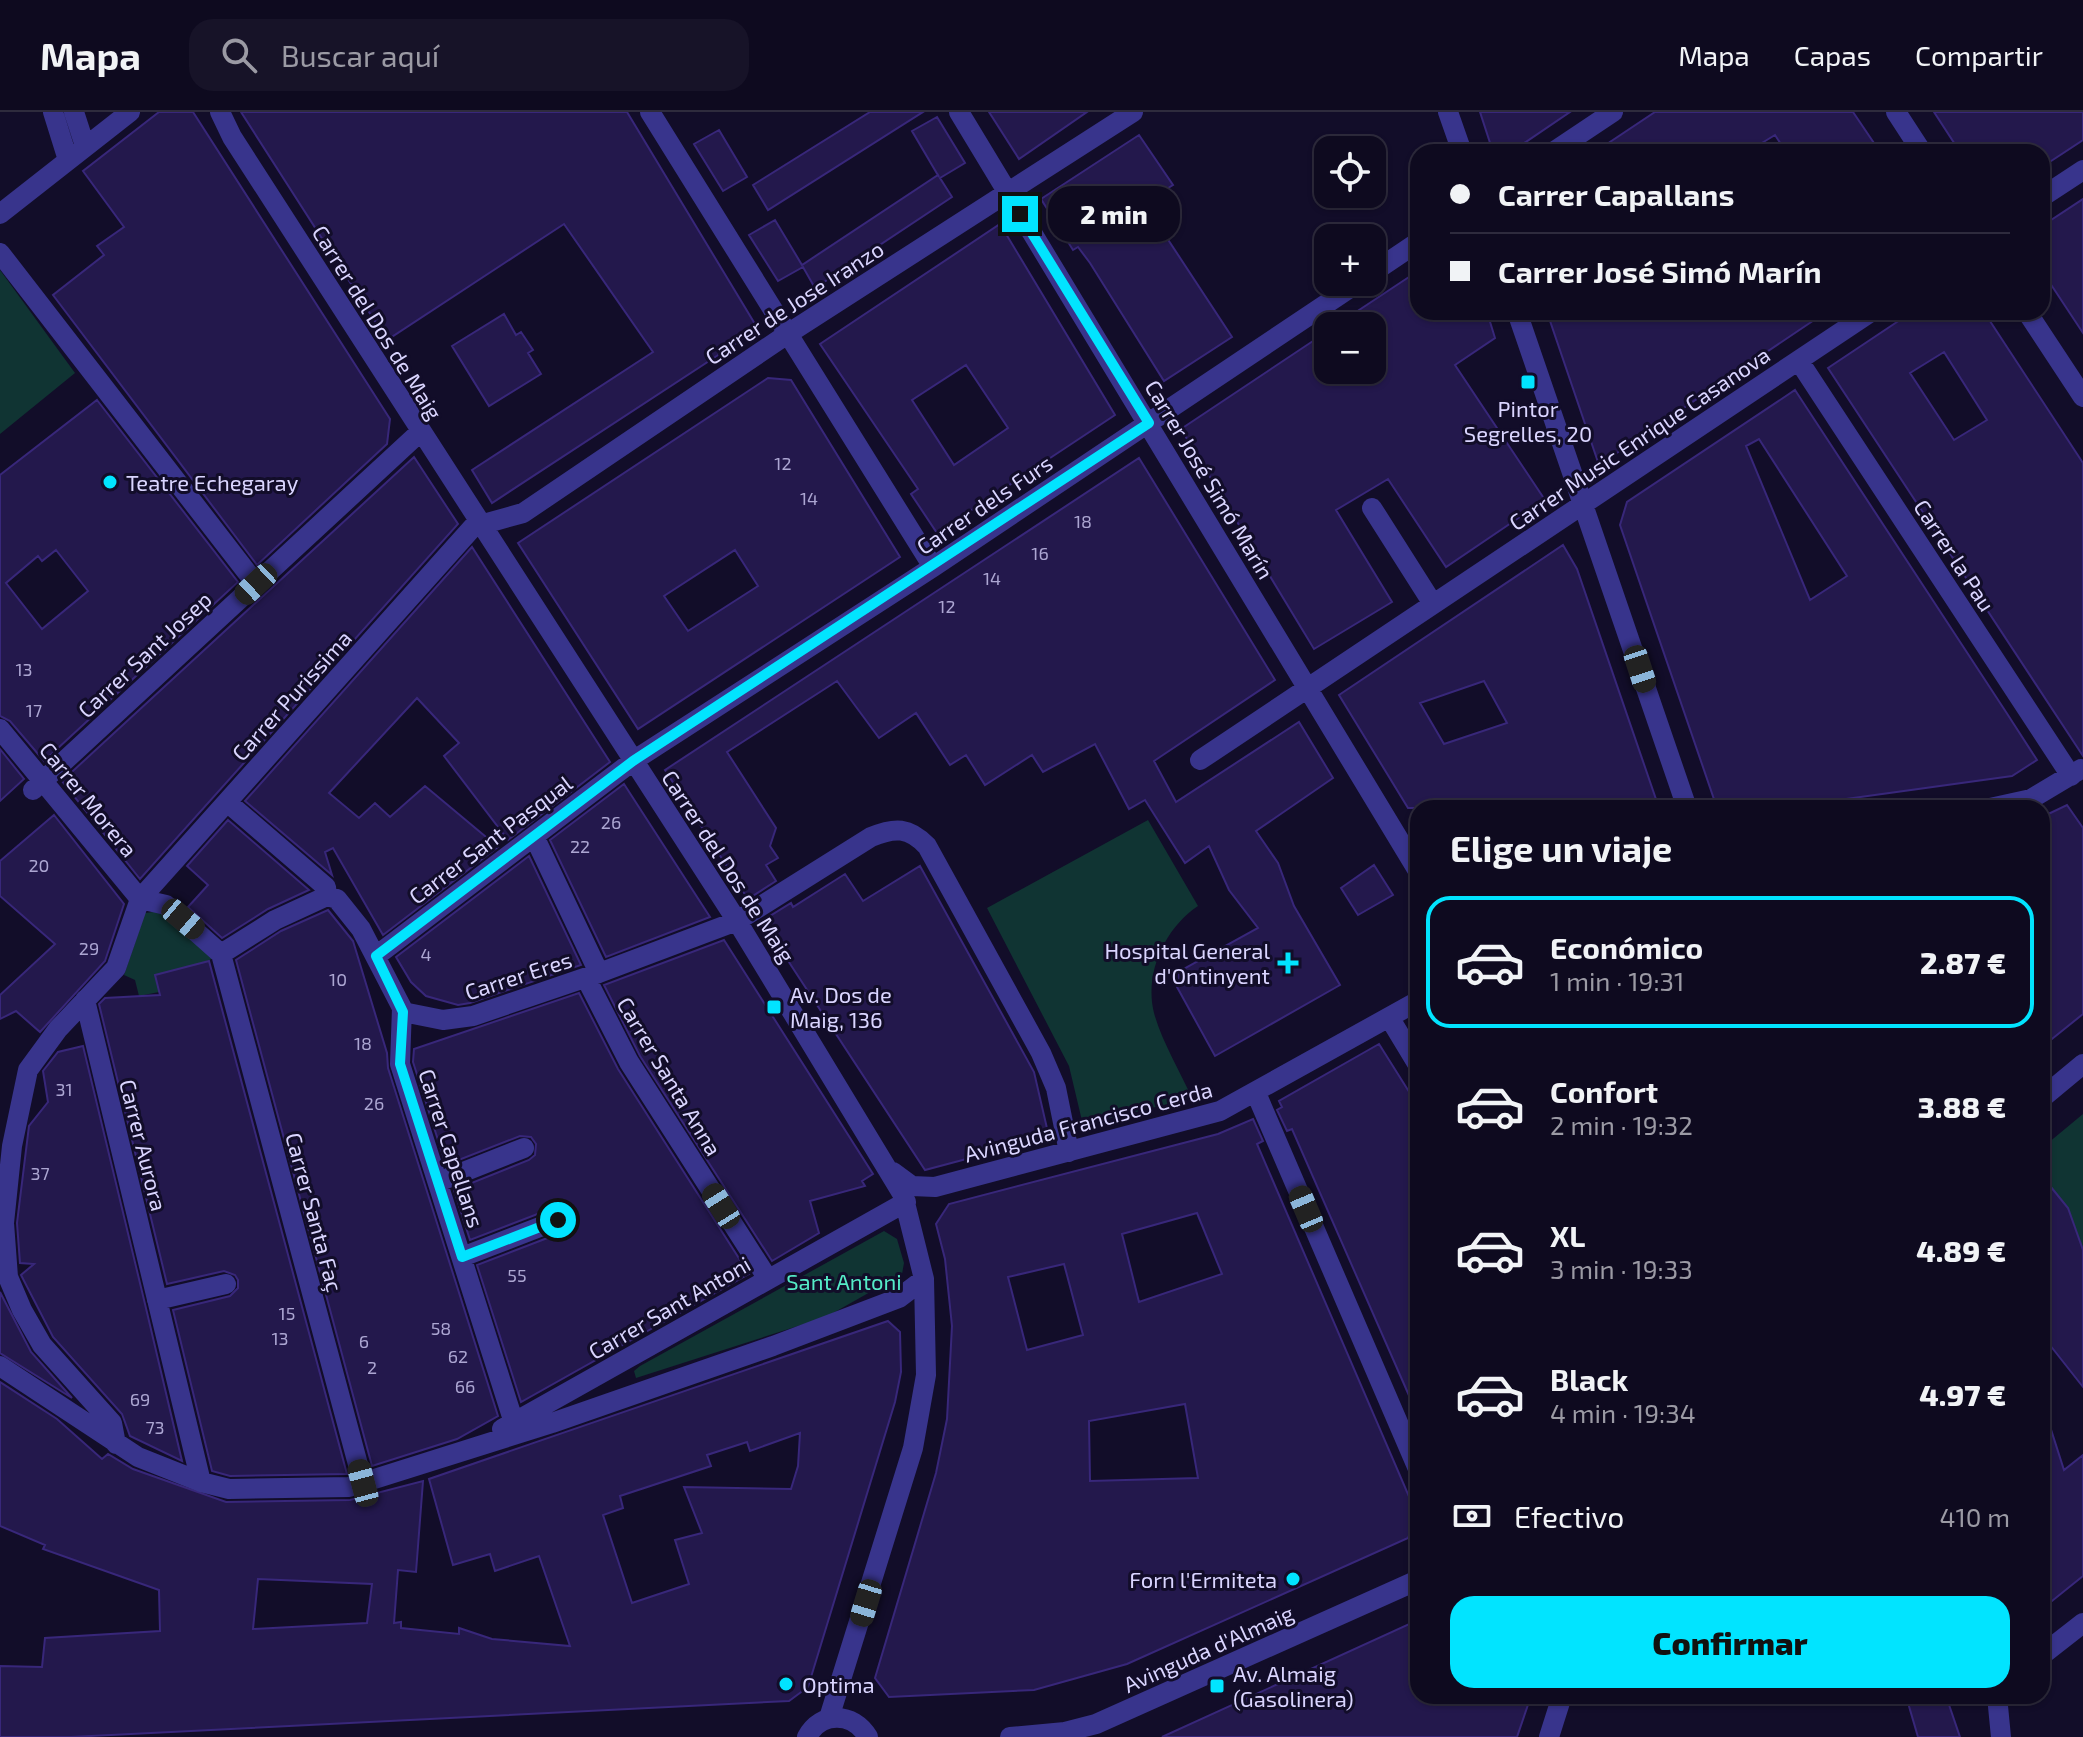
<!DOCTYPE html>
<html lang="es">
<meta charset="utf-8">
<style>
body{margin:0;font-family:"Exo 2",sans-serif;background:#171328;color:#f1f3f6;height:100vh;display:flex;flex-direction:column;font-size:30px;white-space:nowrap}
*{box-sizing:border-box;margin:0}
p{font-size:26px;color:#9b9aa4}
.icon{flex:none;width:44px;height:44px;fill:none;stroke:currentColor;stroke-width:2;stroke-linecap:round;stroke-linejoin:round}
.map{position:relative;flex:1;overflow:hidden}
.panel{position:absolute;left:1410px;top:688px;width:640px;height:904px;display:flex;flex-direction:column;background:#0e0a1f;border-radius:24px;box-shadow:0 2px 6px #0004,0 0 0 2px #2e2b3d}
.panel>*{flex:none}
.guide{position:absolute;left:1410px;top:32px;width:640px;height:176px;border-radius:24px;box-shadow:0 2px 6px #0004,0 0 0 2px #2e2b3d;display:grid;align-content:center;height:176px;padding:0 40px;background:#0e0a1f}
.tools{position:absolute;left:1314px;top:24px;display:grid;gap:16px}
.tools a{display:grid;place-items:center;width:72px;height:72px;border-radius:16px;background:#0e0a1f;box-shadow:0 2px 6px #0004,0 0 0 2px #2e2b3d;font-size:40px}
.end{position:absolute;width:36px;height:36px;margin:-18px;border:10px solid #01e4ff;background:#111;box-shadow:0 0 0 4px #111}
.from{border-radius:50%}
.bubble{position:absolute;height:56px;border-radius:24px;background:#0e0a1f;box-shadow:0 2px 6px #0004,0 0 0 2px #2e2b3d;font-size:26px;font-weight:800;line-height:56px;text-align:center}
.car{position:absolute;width:24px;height:48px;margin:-24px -12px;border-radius:10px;box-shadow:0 0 6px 2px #0007;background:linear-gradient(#222 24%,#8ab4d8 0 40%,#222 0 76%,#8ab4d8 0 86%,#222 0)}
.guide b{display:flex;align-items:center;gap:28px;height:76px;font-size:30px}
.guide b+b{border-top:2px solid #2e2b3d}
.guide i{width:20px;height:20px;background:#f1f3f6}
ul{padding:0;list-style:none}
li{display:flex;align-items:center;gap:24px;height:132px;margin:0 16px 12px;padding:0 24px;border:4px solid transparent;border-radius:24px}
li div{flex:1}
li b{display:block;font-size:30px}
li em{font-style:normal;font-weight:800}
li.current{border-color:#01e4ff}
li>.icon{width:72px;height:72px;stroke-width:1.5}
h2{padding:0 40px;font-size:36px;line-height:96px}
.pay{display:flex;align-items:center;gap:20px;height:88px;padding:0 40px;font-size:30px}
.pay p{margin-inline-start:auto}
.cta{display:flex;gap:16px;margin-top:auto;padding:16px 40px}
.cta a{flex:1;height:92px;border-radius:24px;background:#01e4ff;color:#111;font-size:32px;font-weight:800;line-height:92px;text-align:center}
header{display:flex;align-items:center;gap:48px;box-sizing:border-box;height:112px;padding:0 40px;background:#0e0a1f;border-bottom:2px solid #2e2b3d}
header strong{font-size:38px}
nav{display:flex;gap:44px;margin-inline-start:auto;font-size:28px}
.search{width:560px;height:72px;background:#171328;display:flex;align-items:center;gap:20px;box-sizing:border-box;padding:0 28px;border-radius:24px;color:#9b9aa4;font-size:30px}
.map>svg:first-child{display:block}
</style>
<header>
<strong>Mapa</strong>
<div class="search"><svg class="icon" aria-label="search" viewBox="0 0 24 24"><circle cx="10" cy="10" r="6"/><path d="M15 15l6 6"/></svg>Buscar aquí</div>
<nav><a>Mapa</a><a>Capas</a><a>Compartir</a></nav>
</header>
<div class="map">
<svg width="2083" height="1625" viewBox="0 0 2083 1625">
<rect width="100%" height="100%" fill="#120d29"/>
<!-- green -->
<path fill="#103433" d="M 0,158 L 75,261 L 0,322 Z
M 1148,708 L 1198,794 C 1165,816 1144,861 1154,901 C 1162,930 1180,959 1192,986 L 1083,1013 L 1069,954 L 987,796 Z
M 161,799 L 214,846 L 184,858 L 159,880 L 139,884 L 135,868 L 124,863 L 145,801 Z
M 2083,1002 L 2083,1138 L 2068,1096 L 2042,1064 L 2042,1036 Z
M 884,1119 L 897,1127 L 904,1151 L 902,1162 L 826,1205 L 636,1266 L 634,1259 L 640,1254 Z"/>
<!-- building -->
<path fill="#23184c" stroke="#38277a" stroke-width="2" fill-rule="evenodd" d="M 159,0 L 193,0 L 390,307 L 387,332 L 257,453 L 53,183 L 104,143 L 97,134 L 124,115 L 83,59 Z
M 241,0 L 627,0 L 758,217 L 492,391 L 472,358 L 653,240 L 564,112 L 387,228 Z
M 870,0 L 923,0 L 768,98 L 753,73 Z
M 989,0 L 1087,0 L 1019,47 Z
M 1480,0 L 1570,0 L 1511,40 L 1493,40 Z
M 1655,0 L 1853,0 L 1880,40 L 1786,40 L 1775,23 L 1747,40 L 1595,40 Z
M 1934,0 L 2083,0 L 2083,28 L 2042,55 L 2042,40 L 1960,40 Z
M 937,5 L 965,51 L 940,66 L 952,85 L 815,176 L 803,155 L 778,169 L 749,123 L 775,108 L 802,153 L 938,63 L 939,65 L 912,19 Z
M 719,18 L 747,65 L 723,79 L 694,32 Z
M 1139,23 L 1173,73 L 1144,91 L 1232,225 L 1164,269 L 1090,151 L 1078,135 L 1073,138 L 1041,87 Z
M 2083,87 L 2083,221 L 2042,159 L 2042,114 Z
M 1000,112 L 1115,303 L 937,421 L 911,382 L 918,377 L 820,232 ZM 966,253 L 1008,316 L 954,353 L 912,288 Z
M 1418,159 L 1418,200 L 1487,200 L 1495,226 L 1455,253 L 1545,388 L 1446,455 L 1388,367 L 1336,398 L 1392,490 L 1314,537 L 1181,317 L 1328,219 L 1328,258 L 1372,258 L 1372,214 L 1335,214 Z
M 1547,200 L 1826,200 L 1599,353 Z
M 1912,200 L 1984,200 L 2083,351 L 2083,644 L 1828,256 ZM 1944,240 L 1987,308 L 1954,328 L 1910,261 Z
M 504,202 L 516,223 L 521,220 L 533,238 L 528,241 L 541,262 L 489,294 L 452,234 Z
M 768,266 L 791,268 L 900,445 L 638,617 L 518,431 ZM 735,438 L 758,474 L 688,519 L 664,484 Z
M 1795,278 L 2006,600 L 2037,648 L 2012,664 L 1781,696 L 1717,696 L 1620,413 L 1627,390 ZM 1759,327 L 1847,464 L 1810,488 L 1746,334 Z
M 97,288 L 238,470 L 44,649 L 10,609 L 0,604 L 0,363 ZM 56,438 L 88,479 L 42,517 L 6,471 L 38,444 L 42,449 Z
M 414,345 L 458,412 L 140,767 L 62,669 Z
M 1139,346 L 1275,568 L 1154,649 L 1176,690 L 1299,610 L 1333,666 L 1256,719 L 1278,751 L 1294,794 L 1340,873 L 1215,944 L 1177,875 L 1178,860 L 1258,816 L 1229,778 L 1209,734 L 1185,751 L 1145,688 L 1129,697 L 1095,632 L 1043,660 L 1032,643 L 985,673 L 966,643 L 950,653 L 916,601 L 879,626 L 837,569 L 727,640 L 776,716 L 770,734 L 778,746 L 766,753 L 776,769 L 748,787 L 665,658 Z
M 1563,433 L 1577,457 L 1659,696 L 1611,696 L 1609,691 L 1597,696 L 1408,696 L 1339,583 ZM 1484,569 L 1507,611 L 1444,632 L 1420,591 Z
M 472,435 L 610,650 L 508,728 L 444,644 L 459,631 L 417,586 L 329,681 L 359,706 L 375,691 L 390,705 L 425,674 L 498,735 L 383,823 L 333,736 L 325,740 L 332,763 L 245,689 Z
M 0,637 L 24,667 L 0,689 Z
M 624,672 L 710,805 L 606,845 L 550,728 Z
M 2067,693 L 2083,716 L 2083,902 L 2042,935 L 2042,705 Z
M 54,703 L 124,792 L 105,849 L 40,920 L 16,899 L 0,907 L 0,883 L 55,832 L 0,784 L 0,749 Z
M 228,708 L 309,778 L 268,797 L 222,826 L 188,795 L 208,773 L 187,754 Z
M 529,744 L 581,853 L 470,891 L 458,893 L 426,884 L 411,870 L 396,845 Z
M 1374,753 L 1393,783 L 1358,803 L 1341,776 Z
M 920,754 L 1034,960 L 1049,1025 L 925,1058 L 762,809 L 791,791 L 793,795 L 845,762 L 863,789 Z
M 328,798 L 353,829 L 387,941 L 388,956 L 498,1304 L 457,1327 L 372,1354 L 236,848 L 281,819 Z
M 724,828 L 873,1062 L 862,1069 L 865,1074 L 810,1089 L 819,1121 L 772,1149 L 640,944 L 604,873 Z
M 209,849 L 347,1362 L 230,1364 L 212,1359 L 173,1198 L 230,1184 L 238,1176 L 238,1168 L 235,1163 L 224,1159 L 167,1172 L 99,892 L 105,886 L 160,883 L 155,863 Z
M 579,881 L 618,957 L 749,1162 L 521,1290 L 477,1153 L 563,1120 L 569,1116 L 570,1104 L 566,1097 L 553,1096 L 470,1128 L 454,1078 L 529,1048 L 535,1043 L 536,1032 L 531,1025 L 520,1024 L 446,1053 L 413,950 L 414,937 Z
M 1379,932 L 1418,994 L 1418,1127 L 1412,1128 L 1418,1148 L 1418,1304 L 1292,1017 L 1287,1019 L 1277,998 L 1282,995 L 1279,989 Z
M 83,934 L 145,1192 L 182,1349 L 130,1324 L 122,1302 L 53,1225 L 21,1163 L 34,1152 L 20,1151 L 17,1111 L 29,1014 L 48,990 L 43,959 L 58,940 Z
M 1253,1007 L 1263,1029 L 1257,1032 L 1417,1403 L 1408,1426 L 1127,1552 L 1034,1578 L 889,1585 L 875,1566 L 936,1361 L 947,1307 L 952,1214 L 945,1147 L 936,1112 L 949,1092 L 1218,1022 ZM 1197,1101 L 1222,1162 L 1139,1190 L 1122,1122 ZM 1064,1152 L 1083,1223 L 1027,1238 L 1008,1165 ZM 1185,1292 L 1198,1366 L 1090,1369 L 1089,1309 Z
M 2042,1064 L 2068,1096 L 2083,1138 L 2083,1275 L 2042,1223 Z
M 0,1180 L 31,1240 L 72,1286 L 0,1241 Z
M 888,1209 L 900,1220 L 901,1260 L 895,1290 L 808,1575 L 789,1589 L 71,1625 L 0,1625 L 0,1554 L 42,1555 L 45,1526 L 160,1519 L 159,1478 L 43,1437 L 45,1433 L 0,1414 L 0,1270 L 57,1307 L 102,1347 L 108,1342 L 133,1357 L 226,1390 L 350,1388 L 423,1369 L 416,1460 L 398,1458 L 394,1511 L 401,1510 L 401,1516 L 459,1522 L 459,1516 L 492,1527 L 570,1534 L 539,1444 L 495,1459 L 490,1442 L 453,1453 L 429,1367 ZM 800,1321 L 798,1354 L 791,1377 L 684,1375 L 702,1421 L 675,1428 L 689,1472 L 632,1491 L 603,1403 L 623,1396 L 620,1384 L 711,1354 L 707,1343 L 747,1330 L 750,1339 ZM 258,1467 L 372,1472 L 367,1511 L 253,1517 Z
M 2047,1305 L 2064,1358 L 2083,1343 L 2083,1464 L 2042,1497 L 2042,1306 Z
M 1418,1508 L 1418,1584 L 1531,1584 L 1517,1625 L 1162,1625 Z
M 1906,1584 L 1946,1584 L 1960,1625 L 1918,1625 Z"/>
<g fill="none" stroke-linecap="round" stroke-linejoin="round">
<!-- minor -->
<path stroke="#38348c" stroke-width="20" d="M 53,0 L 68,48
M 74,0 L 85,34
M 220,0 L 232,25 L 737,809 L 903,1083 L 924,1167 L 926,1263 L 913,1336 L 829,1606
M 650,0 L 933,455
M 959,0 L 1418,759
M 1448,0 L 1462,40
M 1896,0 L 1922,40
M 1553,40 L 1613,0
M 2042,85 L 2083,58
M 0,102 L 130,0
M 0,141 L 256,472
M 1372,161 L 1418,130
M 1517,200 L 1687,696
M 2027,200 L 2083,285
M 1799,249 L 2071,664
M 1372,396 L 1433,492
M 0,617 L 140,787
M 1200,648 L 1871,200
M 33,678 L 419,321
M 227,690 L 326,775 L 327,784
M 1990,696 L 2031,687 L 2081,657
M 534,724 L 599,861
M 140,787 L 166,793 L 221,842 L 363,1371
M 221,842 L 275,808 L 327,784 L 337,787 L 361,817 L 402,896 L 400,952 L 514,1311
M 376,844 L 633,649 L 933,455 L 1359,170
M 586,866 L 629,950 L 768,1167
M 85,888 L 201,1370
M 403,900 L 443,908 L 473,904 L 599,861 L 737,809 L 871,725 C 895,715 909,715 927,734 L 1041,941 L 1056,976 L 1069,1040
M 1389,905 L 1418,953
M 1256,981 L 1418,1357
M 2042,986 L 2083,952
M 893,1060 L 912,1074 L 935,1075 L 1220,999 L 1418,889
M 438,1070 L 524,1036
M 462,1145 L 558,1108
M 157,1188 L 226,1172
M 0,1254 L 138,1345 L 201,1370 L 229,1377 L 349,1375 L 552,1311 L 773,1234 L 899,1186 L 924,1167
M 502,1317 L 906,1090
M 116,1332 L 112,1311 L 42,1233 L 22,1198 L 8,1165 L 4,1111 L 12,1034 L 28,958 L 58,917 L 116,856 L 140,787 L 473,415 L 523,401 L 786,223 L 1133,0
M 2042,1543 L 2083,1511
M 1997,1584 L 2001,1625
M 807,1625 C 821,1599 853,1600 868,1625
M 1010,1625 L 1065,1620 L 1096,1612 L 1418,1468
M 1549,1625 L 1562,1584"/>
</g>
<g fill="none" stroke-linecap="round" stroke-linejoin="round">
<!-- route -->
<path stroke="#01e4ff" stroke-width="10" d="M 558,1108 L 462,1145 L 400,952 L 403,900 L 376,844 L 633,649 L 1149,311 L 1020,102"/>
</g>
<!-- markers -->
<g fill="#01e4ff" stroke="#120d29" stroke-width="3">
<rect x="1520" y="262" width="16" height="16" rx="4"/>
<circle cx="110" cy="370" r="8"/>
<path d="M1284 839h8v8h8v8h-8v8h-8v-8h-8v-8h8z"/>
<rect x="766" y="887" width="16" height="16" rx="4"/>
<circle cx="1293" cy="1467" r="8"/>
<circle cx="786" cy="1572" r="8"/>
<rect x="1209" y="1566" width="16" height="16" rx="4"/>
</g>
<g text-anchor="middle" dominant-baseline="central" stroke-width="6" stroke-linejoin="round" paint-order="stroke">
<!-- number labels -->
<g font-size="18" fill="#aca6d2">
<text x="783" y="351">12</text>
<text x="809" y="386">14</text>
<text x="1083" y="409">18</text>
<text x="1040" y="441">16</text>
<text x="992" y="466">14</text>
<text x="947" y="494">12</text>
<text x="24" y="557">13</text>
<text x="34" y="598">17</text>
<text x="611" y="710">26</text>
<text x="580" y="734">22</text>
<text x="39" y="753">20</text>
<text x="89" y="836">29</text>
<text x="426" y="842">4</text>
<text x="338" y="867">10</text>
<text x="363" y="931">18</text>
<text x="64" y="977">31</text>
<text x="374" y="991">26</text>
<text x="40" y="1061">37</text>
<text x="517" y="1163">55</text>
<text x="287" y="1201">15</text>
<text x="441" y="1216">58</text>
<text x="280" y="1226">13</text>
<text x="364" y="1229">6</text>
<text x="458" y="1244">62</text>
<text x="372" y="1255">2</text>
<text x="465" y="1274">66</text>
<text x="140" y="1287">69</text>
<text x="155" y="1315">73</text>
</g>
<!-- street labels -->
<g font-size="22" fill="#dad5ff" stroke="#120d29">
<text transform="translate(794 190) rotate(-33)">Carrer de Jose Iranzo</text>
<text transform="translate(378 210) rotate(58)">Carrer del Dos de Maig</text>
<text transform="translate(1639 326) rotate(-34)">Carrer Music Enrique Casanova</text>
<text transform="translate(1210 367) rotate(59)">Carrer José Simó Marín</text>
<text transform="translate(984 392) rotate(-34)">Carrer dels Furs</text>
<text transform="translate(1955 443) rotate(57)">Carrer la Pau</text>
<text transform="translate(144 542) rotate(-43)">Carrer Sant Josep</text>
<text transform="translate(291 583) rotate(-48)">Carrer Purissima</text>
<text transform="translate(89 687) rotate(51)">Carrer Morera</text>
<text transform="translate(490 727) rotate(-37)">Carrer Sant Pasqual</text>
<text transform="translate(729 754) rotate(57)">Carrer del Dos de Maig</text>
<text transform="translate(518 863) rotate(-18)">Carrer Eres</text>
<text transform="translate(670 964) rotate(59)">Carrer Santa Anna</text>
<text transform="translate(1088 1009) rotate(-15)">Avinguda Francisco Cerda</text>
<text transform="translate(144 1033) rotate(76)">Carrer Aurora</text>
<text transform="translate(452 1036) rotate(72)">Carrer Capellans</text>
<text transform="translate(315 1100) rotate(75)">Carrer Santa Faç</text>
<text transform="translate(669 1195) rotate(-30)">Carrer Sant Antoni</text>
<text transform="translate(1208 1536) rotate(-24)">Avinguda d'Almaig</text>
</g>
<!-- poi labels -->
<g font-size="22" fill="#dad5ff" stroke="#120d29" text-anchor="start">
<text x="1528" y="296" text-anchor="middle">Pintor<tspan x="1528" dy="25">Segrelles, 20</tspan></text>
<text x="126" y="370">Teatre Echegaray</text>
<text x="1270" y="838" text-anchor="end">Hospital General<tspan x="1270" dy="25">d'Ontinyent</tspan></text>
<text x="790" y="882">Av. Dos de<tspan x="790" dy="25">Maig, 136</tspan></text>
<text x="1277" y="1467" text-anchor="end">Forn l'Ermiteta</text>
<text x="1233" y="1561">Av. Almaig<tspan x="1233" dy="25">(Gasolinera)</tspan></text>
<text x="802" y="1572">Optima</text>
</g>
<!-- park labels -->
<g font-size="22" fill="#55ebc7" stroke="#120d29">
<text x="844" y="1169">Sant Antoni</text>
</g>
</g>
</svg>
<div class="tools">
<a><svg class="icon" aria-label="locate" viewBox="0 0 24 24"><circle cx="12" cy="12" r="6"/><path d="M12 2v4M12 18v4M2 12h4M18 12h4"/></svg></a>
<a>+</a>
<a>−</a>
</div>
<i class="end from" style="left:558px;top:1108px"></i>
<i class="end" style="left:1020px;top:102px"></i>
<div class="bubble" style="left:1048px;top:74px;width:132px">2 min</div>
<i class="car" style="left:256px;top:472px;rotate:227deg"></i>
<i class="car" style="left:1640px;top:557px;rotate:162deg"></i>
<i class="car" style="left:183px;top:807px;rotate:130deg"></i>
<i class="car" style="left:721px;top:1094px;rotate:328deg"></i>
<i class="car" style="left:1306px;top:1097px;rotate:337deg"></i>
<i class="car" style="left:363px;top:1371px;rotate:345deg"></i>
<i class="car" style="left:866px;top:1491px;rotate:197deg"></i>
<div class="guide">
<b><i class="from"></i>Carrer Capallans</b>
<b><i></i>Carrer José Simó Marín</b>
</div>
<section class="panel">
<h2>Elige un viaje</h2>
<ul>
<li class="current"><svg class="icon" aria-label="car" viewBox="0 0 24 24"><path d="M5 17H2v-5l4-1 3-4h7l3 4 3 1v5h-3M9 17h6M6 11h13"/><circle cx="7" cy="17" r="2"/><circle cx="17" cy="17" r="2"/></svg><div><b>Económico</b><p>1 min · 19:31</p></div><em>2.87 €</em></li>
<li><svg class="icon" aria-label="car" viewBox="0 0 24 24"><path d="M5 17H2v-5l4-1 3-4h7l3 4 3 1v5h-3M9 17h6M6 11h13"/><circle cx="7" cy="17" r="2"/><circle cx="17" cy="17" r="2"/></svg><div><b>Confort</b><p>2 min · 19:32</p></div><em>3.88 €</em></li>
<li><svg class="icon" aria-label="car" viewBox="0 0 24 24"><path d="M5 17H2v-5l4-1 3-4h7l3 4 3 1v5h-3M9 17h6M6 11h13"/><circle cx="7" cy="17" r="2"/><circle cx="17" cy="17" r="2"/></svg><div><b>XL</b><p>3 min · 19:33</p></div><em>4.89 €</em></li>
<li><svg class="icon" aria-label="car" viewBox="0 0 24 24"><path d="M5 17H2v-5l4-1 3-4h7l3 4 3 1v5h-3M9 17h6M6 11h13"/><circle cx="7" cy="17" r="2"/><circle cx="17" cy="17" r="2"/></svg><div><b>Black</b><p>4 min · 19:34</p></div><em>4.97 €</em></li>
</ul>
<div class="pay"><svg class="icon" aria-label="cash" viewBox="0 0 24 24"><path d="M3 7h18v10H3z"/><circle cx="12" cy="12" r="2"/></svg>Efectivo<p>410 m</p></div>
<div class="cta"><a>Confirmar</a></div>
</section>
</div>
